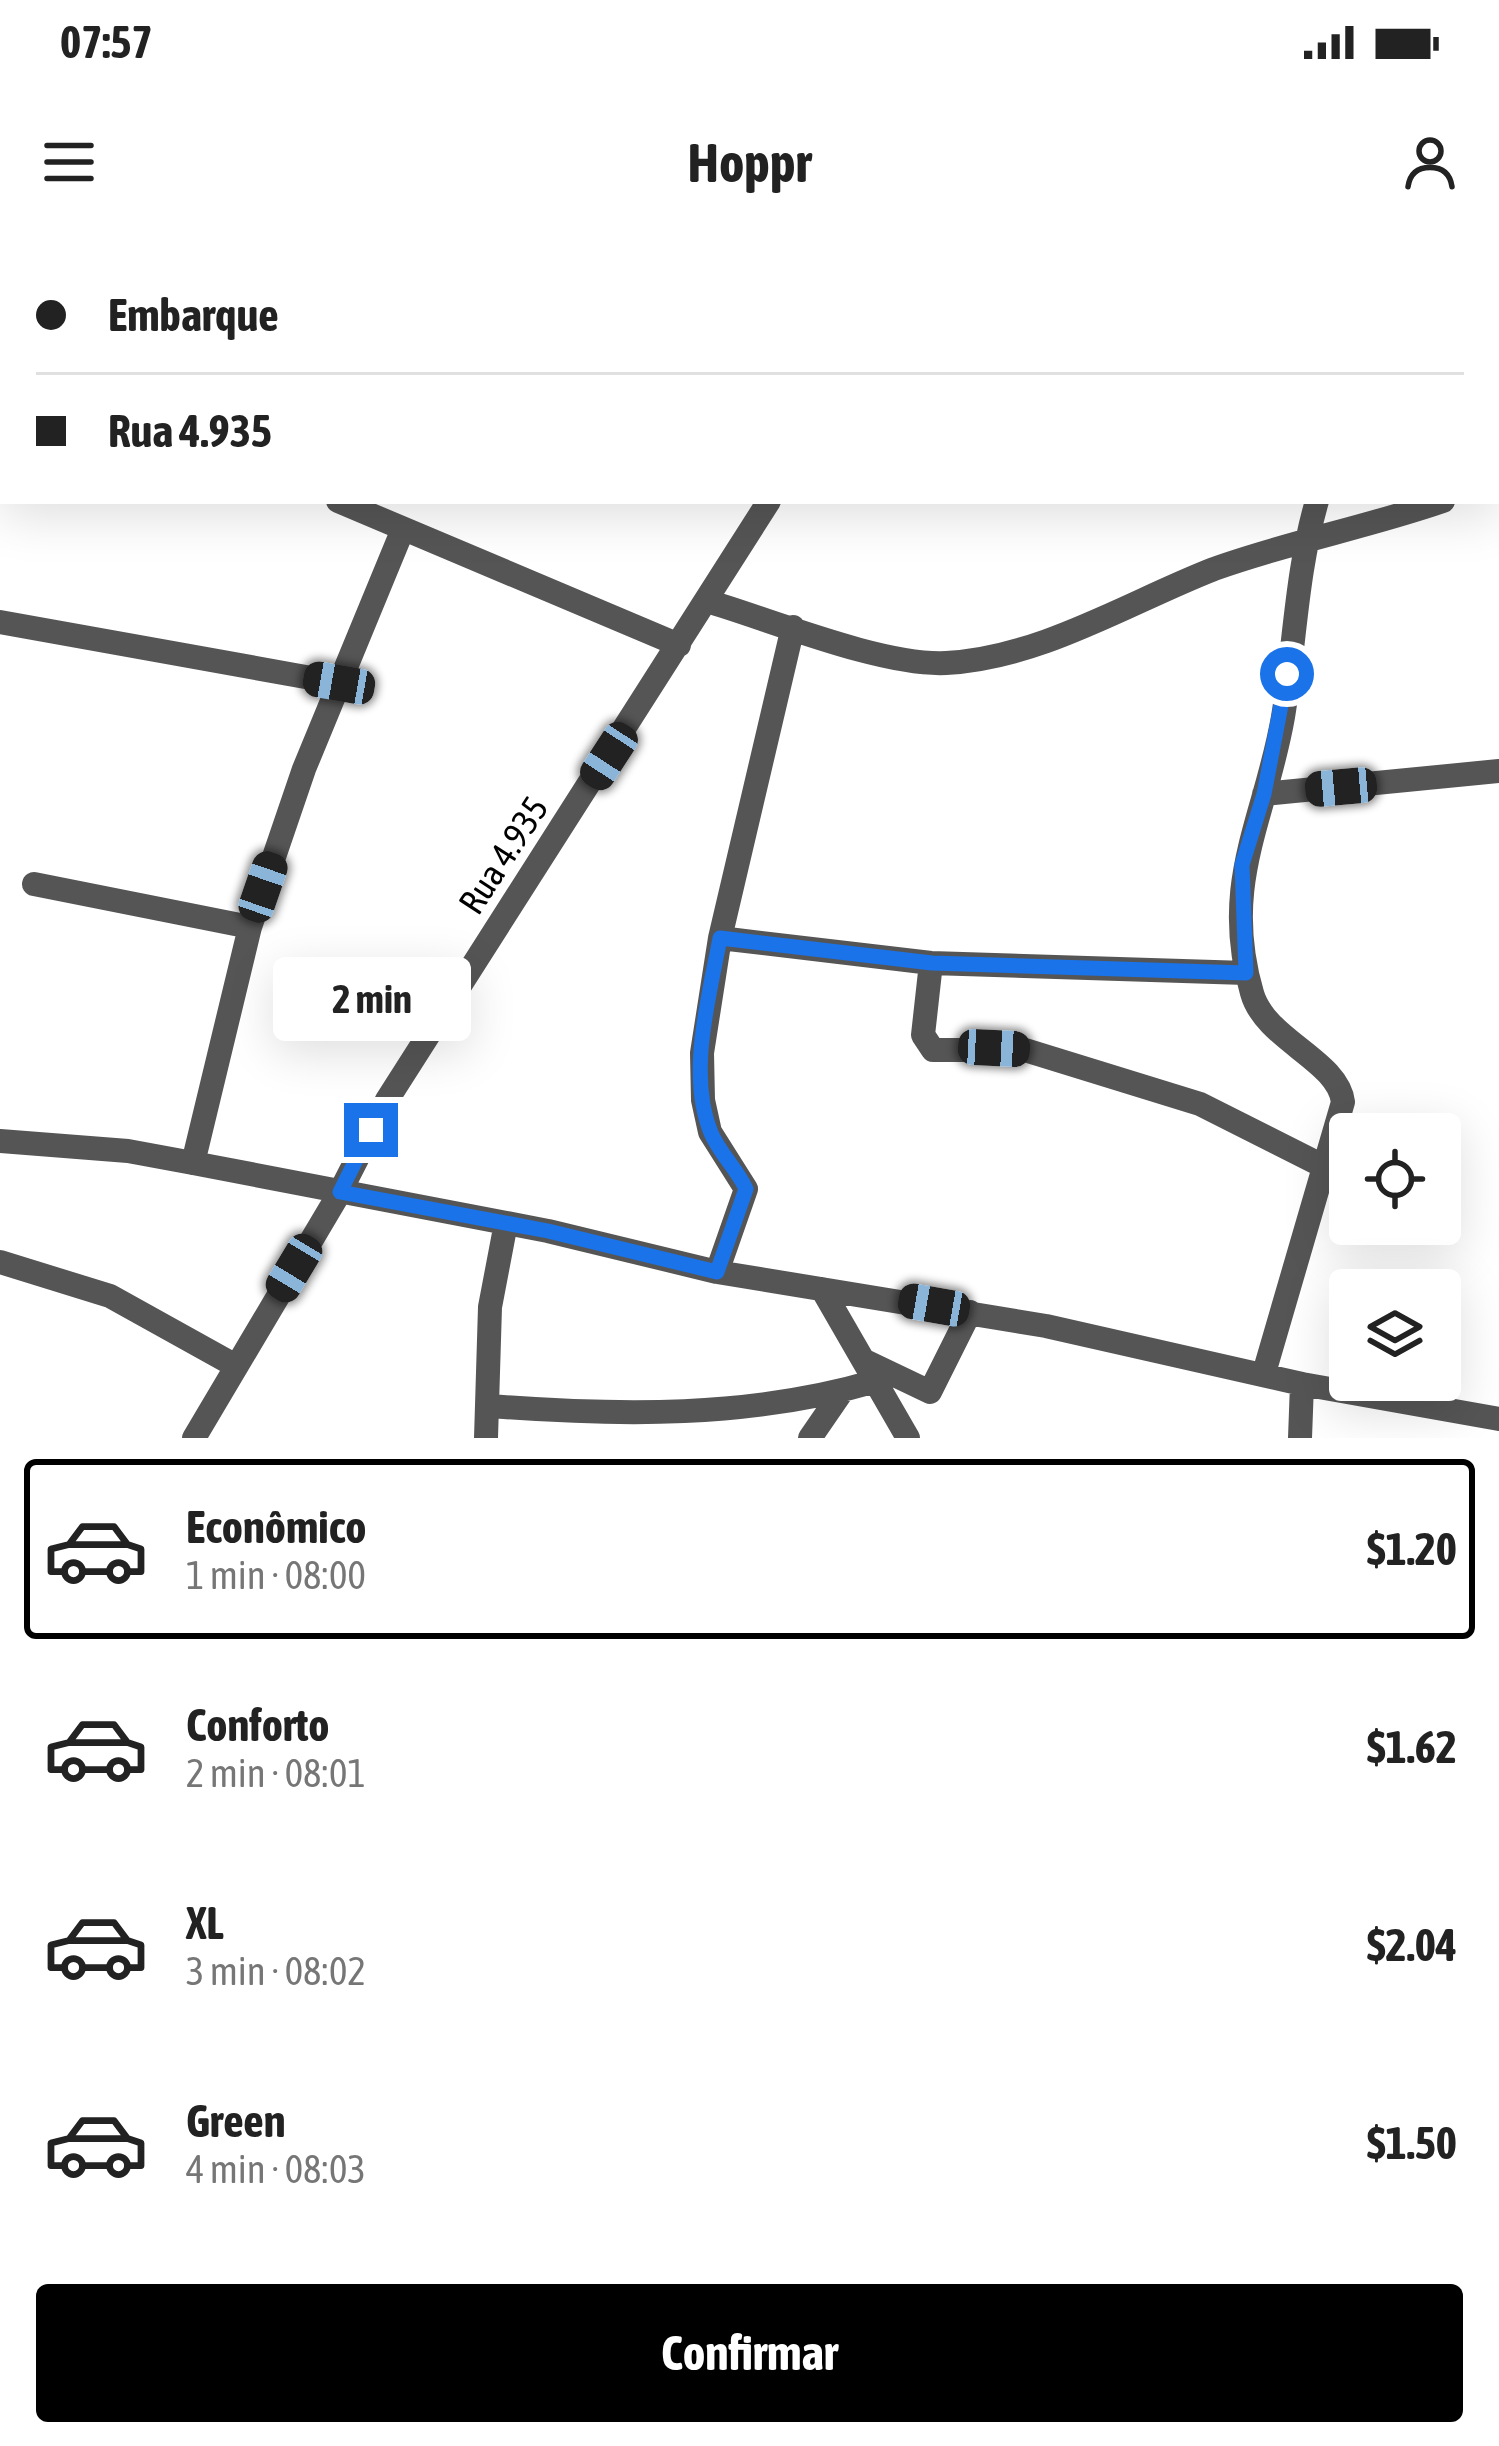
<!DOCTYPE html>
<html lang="pt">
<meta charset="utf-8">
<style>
body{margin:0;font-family:"Asap Condensed",sans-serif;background:#f6f6f6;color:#222;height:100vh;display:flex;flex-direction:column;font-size:45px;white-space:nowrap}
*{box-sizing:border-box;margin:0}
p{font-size:39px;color:#767676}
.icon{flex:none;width:66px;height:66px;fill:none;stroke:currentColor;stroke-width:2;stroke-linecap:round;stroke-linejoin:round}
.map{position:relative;height:1198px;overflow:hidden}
.side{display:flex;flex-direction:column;background:#fff;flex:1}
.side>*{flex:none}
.guide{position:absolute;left:0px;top:0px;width:1500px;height:264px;box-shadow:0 12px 48px #0002;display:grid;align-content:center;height:264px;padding:0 36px;background:#fff}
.buttons{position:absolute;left:1329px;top:873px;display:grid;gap:24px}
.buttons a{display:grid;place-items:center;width:132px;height:132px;border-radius:12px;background:#fff;box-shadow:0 12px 48px #0002;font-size:60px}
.end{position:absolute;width:54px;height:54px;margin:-27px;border:15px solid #1a73e8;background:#fff;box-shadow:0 0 0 6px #fff}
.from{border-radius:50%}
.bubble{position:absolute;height:84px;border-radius:12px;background:#fff;box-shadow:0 12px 48px #0002;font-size:39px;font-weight:700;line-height:84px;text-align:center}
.car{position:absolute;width:36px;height:72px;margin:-36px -18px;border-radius:15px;box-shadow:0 0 9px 3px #0007;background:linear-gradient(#222 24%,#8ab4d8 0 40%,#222 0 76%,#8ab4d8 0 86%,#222 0)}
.guide b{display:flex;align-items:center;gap:42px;height:114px;font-size:45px}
.guide b+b{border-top:3px solid #e0e0e0}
.guide i{width:30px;height:30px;background:#222}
ul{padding:21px 0 0;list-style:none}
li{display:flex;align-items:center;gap:36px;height:180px;margin:0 24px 18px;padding:0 12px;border:6px solid transparent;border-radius:12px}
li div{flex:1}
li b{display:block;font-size:45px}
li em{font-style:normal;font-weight:700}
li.active{border-color:#000}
li>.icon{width:108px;height:108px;stroke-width:1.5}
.action{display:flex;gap:24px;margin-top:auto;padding:24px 36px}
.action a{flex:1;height:138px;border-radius:12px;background:#000;color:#fff;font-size:48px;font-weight:700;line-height:138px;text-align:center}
.status{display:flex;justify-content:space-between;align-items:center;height:84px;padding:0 60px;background:#fff;direction:ltr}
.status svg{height:33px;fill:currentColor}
header{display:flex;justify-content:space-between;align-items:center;height:156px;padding:0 36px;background:#fff;font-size:54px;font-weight:700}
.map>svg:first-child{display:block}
</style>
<div class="status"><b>07:57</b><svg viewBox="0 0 49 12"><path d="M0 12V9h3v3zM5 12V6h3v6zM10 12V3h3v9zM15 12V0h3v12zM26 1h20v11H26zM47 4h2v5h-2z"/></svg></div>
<header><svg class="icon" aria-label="menu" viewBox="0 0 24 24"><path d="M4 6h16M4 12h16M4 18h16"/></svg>Hoppr<svg class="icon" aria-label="person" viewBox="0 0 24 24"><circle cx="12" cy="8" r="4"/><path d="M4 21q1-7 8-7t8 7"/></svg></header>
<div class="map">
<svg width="1499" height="1198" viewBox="0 0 1499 1198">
<rect width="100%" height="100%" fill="#fff"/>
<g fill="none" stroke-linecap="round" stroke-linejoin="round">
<!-- service -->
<path stroke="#555" stroke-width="12" d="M 1,0 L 5,3
M 0,98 L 3,93"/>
<!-- minor -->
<path stroke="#555" stroke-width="24" d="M 207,0 L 214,3
M 782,0 L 788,3
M 1027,0 L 1048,3
M 930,3 L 931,0
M 1315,3 L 1315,0
M 1497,243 L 1499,242
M 338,261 L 679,405
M 707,361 C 771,380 882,426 946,423 C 1041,418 1129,362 1214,329 C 1289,302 1368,287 1443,261
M 0,382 L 339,443
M 1264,554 L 1499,531
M 34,644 L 250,687
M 720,698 L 931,723 L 1246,733
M 931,723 L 923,795 L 933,810 L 1025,810 L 1200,864 L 1325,927
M 0,901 L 128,911 L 193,923 L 548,991 L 717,1032 L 1046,1086 L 1302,1144 L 1499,1179
M 193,923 L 250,687 L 304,529 L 403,289
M 0,1022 L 110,1056 L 236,1126
M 717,1032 L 746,949 L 710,892 L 703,860 L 702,813 L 720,698 L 793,387
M 822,1049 L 908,1198
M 863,1120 L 930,1152 L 970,1072
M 1264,1133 L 1343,862 C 1338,820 1265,800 1252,753 C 1220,643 1265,580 1283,477 C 1295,404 1296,333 1317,261
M 490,1166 C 619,1176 750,1178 876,1141
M 194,1198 L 340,952 L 387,860 L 769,261
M 486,1198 L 490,1067 L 506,983
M 810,1198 L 843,1150
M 1300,1198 L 1302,1144"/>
</g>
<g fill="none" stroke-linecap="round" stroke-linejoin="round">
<!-- route -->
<path stroke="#1a73e8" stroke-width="15" d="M 371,890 L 340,952 L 548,991 L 717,1032 L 746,949 C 737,929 720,914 711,893 C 687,834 709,758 720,698 L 932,723 L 1246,733 L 1242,625 L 1264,554 L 1287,434"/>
</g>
<g text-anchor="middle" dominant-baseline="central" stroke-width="10" stroke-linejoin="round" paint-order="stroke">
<!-- street labels -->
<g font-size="36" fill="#000" stroke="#fff">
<text transform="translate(503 615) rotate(-57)">Rua 4.935</text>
</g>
</g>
</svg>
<div class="buttons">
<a><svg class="icon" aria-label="locate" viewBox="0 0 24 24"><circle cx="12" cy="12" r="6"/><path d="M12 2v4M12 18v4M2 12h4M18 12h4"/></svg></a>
<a><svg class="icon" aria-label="layers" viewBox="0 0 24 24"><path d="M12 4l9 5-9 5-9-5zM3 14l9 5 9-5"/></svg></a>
</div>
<i class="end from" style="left:1287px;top:434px"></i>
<i class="end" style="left:371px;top:890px"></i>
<div class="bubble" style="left:273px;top:717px;width:198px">2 min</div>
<i class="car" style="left:339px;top:443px;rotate:280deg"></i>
<i class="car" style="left:609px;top:516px;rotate:213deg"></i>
<i class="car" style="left:1341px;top:547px;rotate:265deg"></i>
<i class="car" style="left:263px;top:647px;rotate:19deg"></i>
<i class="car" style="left:994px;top:808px;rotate:93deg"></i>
<i class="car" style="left:294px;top:1028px;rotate:211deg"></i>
<i class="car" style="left:934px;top:1065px;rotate:280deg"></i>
<div class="guide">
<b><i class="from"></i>Embarque</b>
<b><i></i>Rua 4.935</b>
</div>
</div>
<section class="side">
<ul>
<li class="active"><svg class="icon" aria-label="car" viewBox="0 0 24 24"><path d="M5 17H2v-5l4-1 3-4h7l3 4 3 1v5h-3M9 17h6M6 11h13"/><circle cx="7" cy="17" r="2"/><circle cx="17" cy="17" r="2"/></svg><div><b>Econômico</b><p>1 min · 08:00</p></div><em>$1.20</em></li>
<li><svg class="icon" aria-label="car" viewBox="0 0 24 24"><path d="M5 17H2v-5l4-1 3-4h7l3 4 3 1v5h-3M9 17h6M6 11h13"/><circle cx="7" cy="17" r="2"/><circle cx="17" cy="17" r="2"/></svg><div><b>Conforto</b><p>2 min · 08:01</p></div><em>$1.62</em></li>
<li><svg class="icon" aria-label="car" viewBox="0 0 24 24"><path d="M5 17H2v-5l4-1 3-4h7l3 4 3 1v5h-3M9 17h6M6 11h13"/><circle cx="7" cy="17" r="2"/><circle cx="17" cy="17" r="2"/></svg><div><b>XL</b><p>3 min · 08:02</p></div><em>$2.04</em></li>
<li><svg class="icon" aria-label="car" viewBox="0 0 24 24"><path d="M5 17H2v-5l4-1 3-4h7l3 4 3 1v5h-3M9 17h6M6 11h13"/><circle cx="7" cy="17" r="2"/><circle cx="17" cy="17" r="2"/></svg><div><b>Green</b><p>4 min · 08:03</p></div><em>$1.50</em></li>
</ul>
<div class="action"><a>Confirmar</a></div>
</section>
